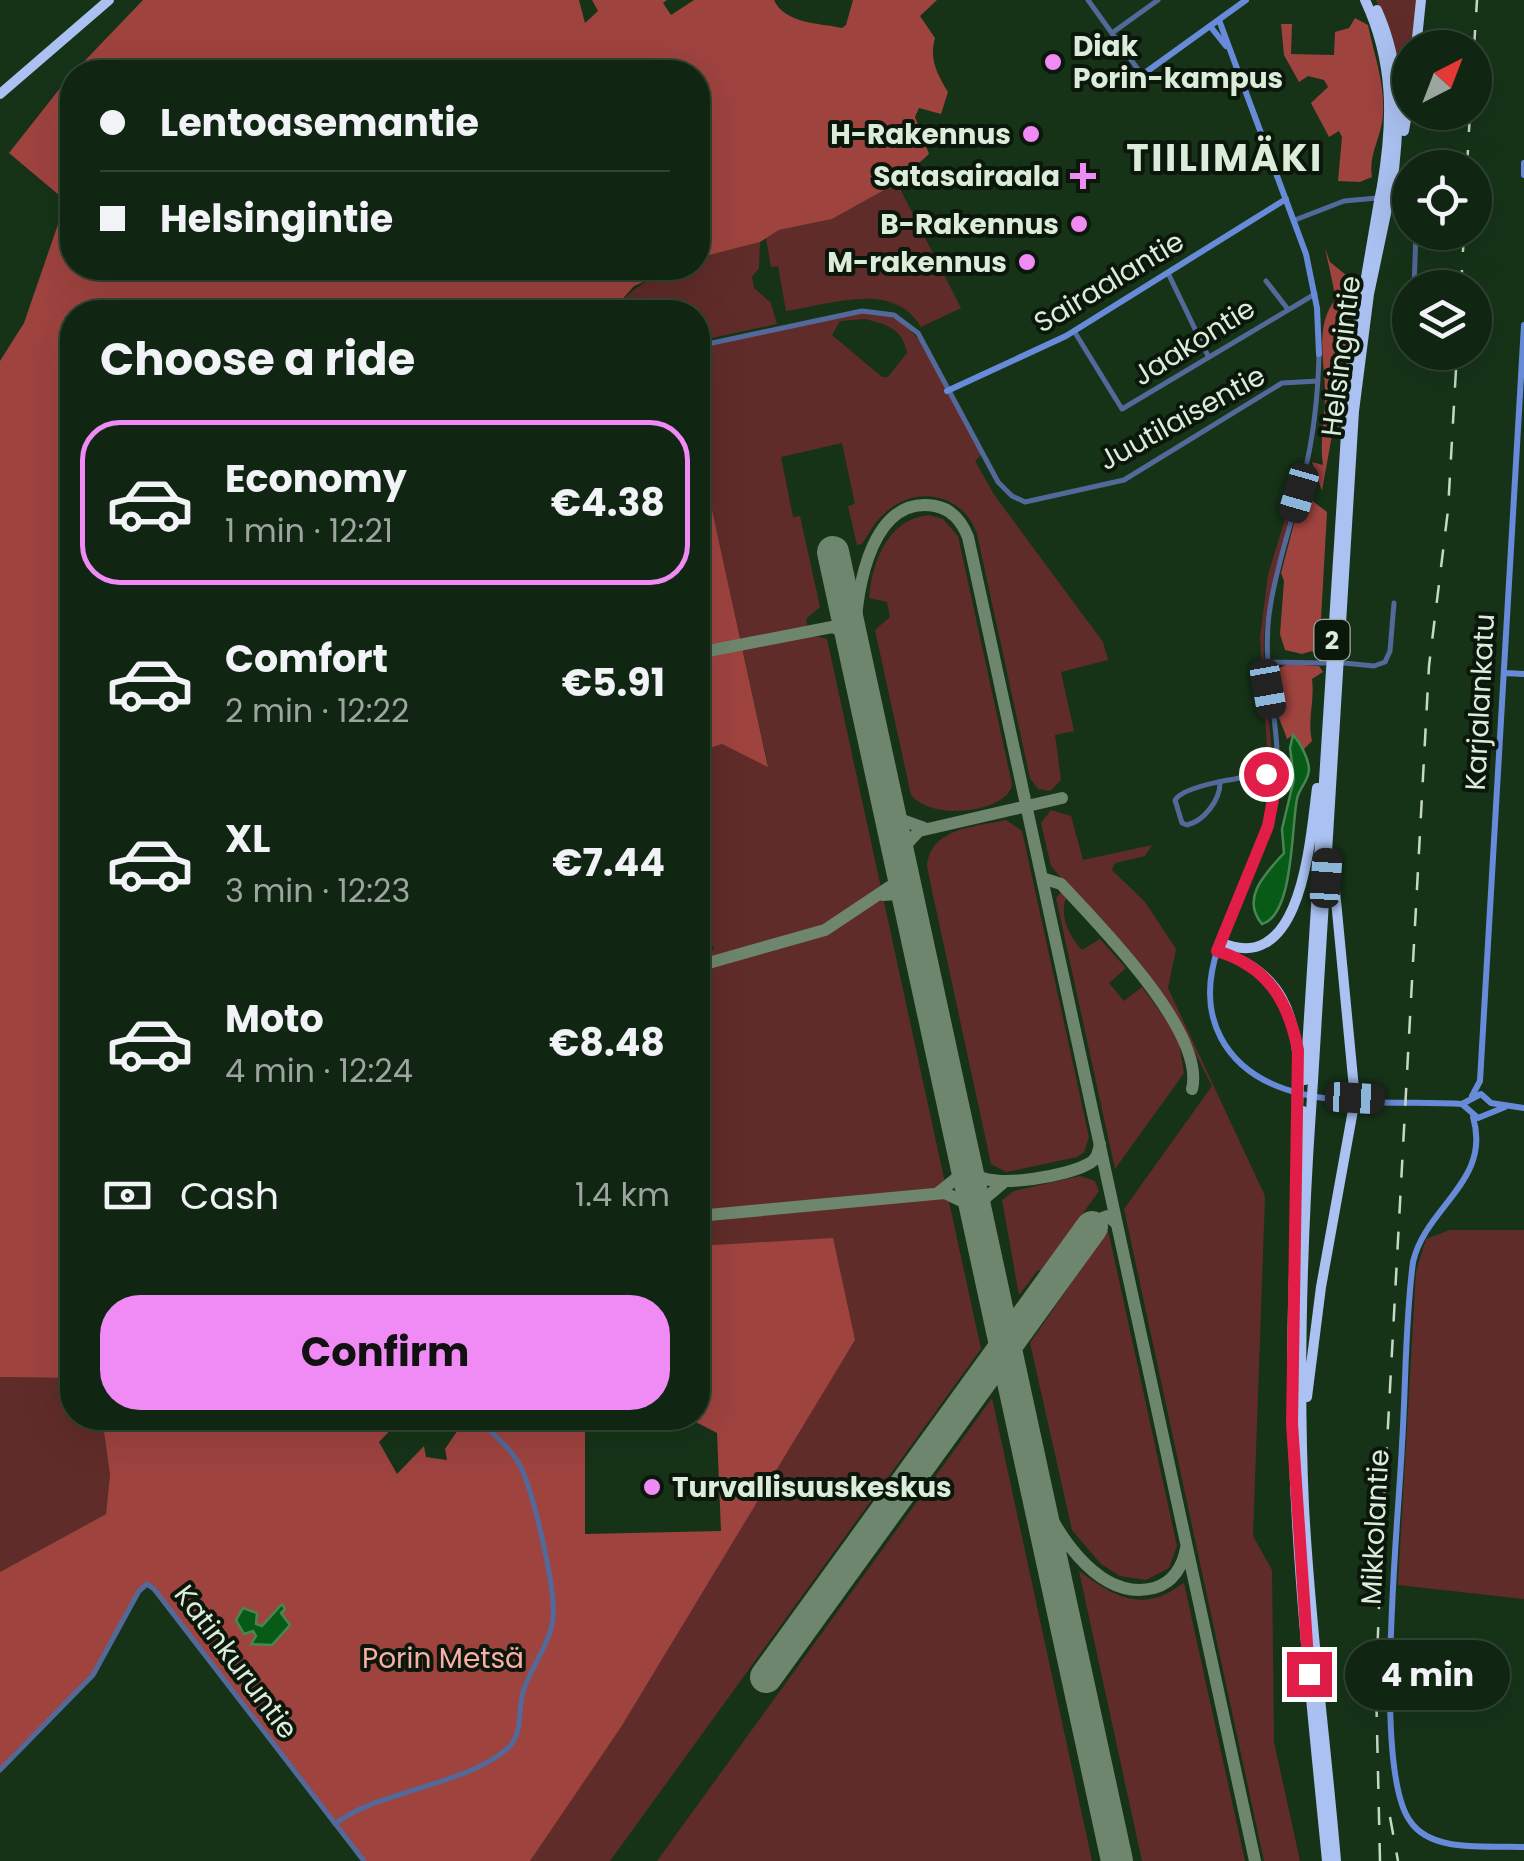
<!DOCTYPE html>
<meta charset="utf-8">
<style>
body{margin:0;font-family:Poppins,sans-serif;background:#192e1b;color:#f1f3f6;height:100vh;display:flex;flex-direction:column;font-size:38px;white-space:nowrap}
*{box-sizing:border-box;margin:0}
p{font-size:32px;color:#9ca59f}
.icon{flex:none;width:55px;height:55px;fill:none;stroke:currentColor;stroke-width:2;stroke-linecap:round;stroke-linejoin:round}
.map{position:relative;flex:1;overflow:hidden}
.drawer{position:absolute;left:60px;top:300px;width:650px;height:1130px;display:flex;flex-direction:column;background:#102612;border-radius:40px;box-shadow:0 10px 40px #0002,0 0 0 2px #304332}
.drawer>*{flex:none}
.hud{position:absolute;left:60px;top:60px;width:650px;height:220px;border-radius:40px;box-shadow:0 10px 40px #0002,0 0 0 2px #304332;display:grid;align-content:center;height:220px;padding:0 40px;background:#102612}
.needle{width:65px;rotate:42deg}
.controls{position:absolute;left:1392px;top:30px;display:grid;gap:20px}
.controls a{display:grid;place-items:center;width:100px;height:100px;border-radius:50%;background:#102612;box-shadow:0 10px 40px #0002,0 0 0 2px #304332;font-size:50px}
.end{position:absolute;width:45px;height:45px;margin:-22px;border:12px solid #e11d48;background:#fff;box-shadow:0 0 0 5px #fff}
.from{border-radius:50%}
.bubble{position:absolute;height:70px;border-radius:35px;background:#102612;box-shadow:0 10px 40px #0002,0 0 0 2px #304332;font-size:32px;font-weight:700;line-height:70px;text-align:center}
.car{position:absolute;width:30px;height:60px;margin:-30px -15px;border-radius:12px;box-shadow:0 0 8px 2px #0007;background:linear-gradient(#222 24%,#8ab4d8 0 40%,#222 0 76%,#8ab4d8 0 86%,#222 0)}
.hud b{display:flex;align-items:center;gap:35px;height:95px;font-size:38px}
.hud b+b{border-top:2px solid #304332}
.hud i{width:25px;height:25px;background:#f1f3f6}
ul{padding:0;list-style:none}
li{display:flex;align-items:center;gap:30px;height:165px;margin:0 20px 15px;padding:0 20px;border:5px solid transparent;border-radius:40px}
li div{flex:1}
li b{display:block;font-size:38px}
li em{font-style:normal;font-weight:700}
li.selected{border-color:#f08bf6}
li>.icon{width:90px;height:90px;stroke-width:1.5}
h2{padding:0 40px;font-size:45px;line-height:120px}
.pay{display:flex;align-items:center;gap:25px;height:110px;padding:0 40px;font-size:38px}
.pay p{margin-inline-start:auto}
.action{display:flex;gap:20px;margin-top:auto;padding:20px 40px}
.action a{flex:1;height:115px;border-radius:40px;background:#f08bf6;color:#111;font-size:40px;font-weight:700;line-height:115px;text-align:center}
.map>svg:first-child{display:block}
</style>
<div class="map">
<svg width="1524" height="1861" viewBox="0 0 1524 1861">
<rect width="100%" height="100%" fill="#163318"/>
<!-- green -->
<path fill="#602c29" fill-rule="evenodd" d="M 1376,0 L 1418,0 L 1405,118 L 1397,54 Z
M 897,183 L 961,308 L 921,327 C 894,280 832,304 786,311 L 778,266 L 771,267 L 766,238 L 779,230 L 832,219 Z
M 760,242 L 759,268 L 752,277 L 754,288 L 771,303 L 777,324 L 698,341 L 698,312 L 611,312 C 635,285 660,268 698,268 L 698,258 Z
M 863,311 C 923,305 958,409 982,454 L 975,461 L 995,496 L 1103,642 L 1108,660 L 1061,672 L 1074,731 L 1055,735 L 1061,780 L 1050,791 L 1038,789 L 1030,778 L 977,534 C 964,495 918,484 886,512 C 876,520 869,533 862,544 L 857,545 L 848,506 L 855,504 L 842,443 L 781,457 L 793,517 L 800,516 L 820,607 L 806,619 L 809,634 L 827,639 L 981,1349 L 610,1861 L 530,1861 L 855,1340 L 698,1247 L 698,957 L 714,949 L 698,916 L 698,752 L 722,744 L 768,765 L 701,460 L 698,462 L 698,346 ZM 865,319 C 887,324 903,329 907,353 L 888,377 L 882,377 L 832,335 L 840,321 Z
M 1292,496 C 1295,518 1268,592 1265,624 C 1260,671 1271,717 1272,764 L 1268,764 L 1260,638 L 1268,575 Z
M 929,515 L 943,519 L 958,536 L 1012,784 C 1009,812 932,822 911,795 L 875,630 L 890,617 L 887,602 L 869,598 C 872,562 888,519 929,515 Z
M 1051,810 L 1071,816 L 1083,860 L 1152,845 L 1145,856 L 1115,863 L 1112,870 L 1145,902 L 1176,949 L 1168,988 L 1265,1196 L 1253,1536 L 1272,1570 L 1274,1742 L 1300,1861 L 1264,1861 L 1124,1209 L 1212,1086 L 1173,1009 L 1051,866 L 1041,823 Z
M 1006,820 L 1022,831 L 1089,1137 L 1084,1152 L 1077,1157 L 1006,1172 L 991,1164 L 927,867 C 930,827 976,827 1006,820 Z
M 1061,892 L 1067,897 C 1058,912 1069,937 1082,950 L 1100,939 L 1126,968 L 1109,983 L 1124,1001 L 1142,987 L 1178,1036 L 1184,1073 L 1115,1169 L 1056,898 Z
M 1080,1176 L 1095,1181 L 1099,1191 L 1041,1271 L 1038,1270 L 1019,1295 L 1002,1200 L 1014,1191 Z
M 1108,1230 L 1177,1546 L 1169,1568 L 1146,1580 L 1120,1576 L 1101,1564 L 1072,1530 L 1030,1343 Z
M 1450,1230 L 1524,1230 L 1524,1599 L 1398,1585 L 1416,1272 L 1426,1239 Z
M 0,1377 L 72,1378 L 72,1418 L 102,1418 L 110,1475 L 106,1514 L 0,1572 Z
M 992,1398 L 1092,1861 L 657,1861 Z
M 1079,1571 C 1105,1589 1130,1609 1164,1595 C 1171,1592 1179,1585 1184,1583 L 1245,1861 L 1142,1861 Z"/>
<!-- forest -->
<path fill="#9f433f" d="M 143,0 L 579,0 L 585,23 L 598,11 L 592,0 L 667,0 L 663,3 L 671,15 L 694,0 L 774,0 C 785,24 819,23 842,28 L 846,25 L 853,0 L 937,0 L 920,16 L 935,38 C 929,59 937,74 948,92 L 941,114 L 919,108 L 915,117 L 929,154 L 897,183 L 832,219 L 779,230 L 760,242 L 698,258 L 698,142 L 707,140 L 711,124 L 706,116 L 698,114 L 698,72 L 74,72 Z
M 1355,18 L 1368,25 C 1374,55 1385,83 1383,114 C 1382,137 1368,154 1372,177 L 1360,182 L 1338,181 L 1342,137 L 1339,131 L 1329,137 L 1311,103 L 1328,87 L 1324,80 L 1308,76 L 1299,82 L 1284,55 L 1281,24 L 1292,24 L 1291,54 L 1334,55 L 1335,32 L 1349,28 Z
M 72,73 L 72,268 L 675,268 L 634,286 L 611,312 L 72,312 L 72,1378 L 0,1377 L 0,361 L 24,323 L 66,201 L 9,153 Z
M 1325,248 L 1330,262 L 1357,284 L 1342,365 L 1340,427 L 1329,426 L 1332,435 L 1322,491 L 1312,462 L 1323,465 C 1319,439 1326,414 1325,388 C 1324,359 1315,323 1336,299 Z
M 701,459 L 768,767 L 722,744 L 698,752 L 698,462 Z
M 1310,499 L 1327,512 L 1320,637 L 1317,640 L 1324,647 L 1319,656 L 1312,651 L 1302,654 L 1285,650 L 1280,634 L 1284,581 L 1281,573 L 1296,516 Z
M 1288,664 L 1319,666 L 1323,672 L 1312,679 C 1315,701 1307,719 1312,741 L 1301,752 L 1297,738 L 1293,735 L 1287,739 C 1282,720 1253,676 1288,664 Z
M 833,1238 L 855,1340 L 621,1727 L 530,1861 L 364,1861 L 154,1589 L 143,1586 L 99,1666 L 0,1770 L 0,1572 L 106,1514 L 110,1475 L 102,1418 L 402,1418 L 379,1442 L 397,1474 L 424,1446 L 426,1457 L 447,1460 L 445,1449 L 466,1418 L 585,1418 L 585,1534 L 721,1531 L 717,1433 L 688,1418 L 698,1418 L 698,1246 Z"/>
<!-- water -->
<path fill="#085a17" stroke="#478652" stroke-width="2.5" d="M 1293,735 C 1300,742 1309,759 1309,770 C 1308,782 1299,788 1297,799 C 1291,828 1294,915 1262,924 C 1240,898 1266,873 1284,853 L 1282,829 L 1294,779 L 1290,748 Z
M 282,1604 L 285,1609 L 281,1613 L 290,1625 L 272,1645 L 251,1644 L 256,1636 L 253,1631 L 244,1634 L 236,1620 L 243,1608 L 257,1613 L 256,1624 L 262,1626 Z"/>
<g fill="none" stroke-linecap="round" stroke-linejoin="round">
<!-- taxiway -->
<path stroke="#6e866e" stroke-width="12" d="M 855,652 C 853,607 866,493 935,506 C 952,509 962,522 968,537 L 1255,1861
M 698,653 L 832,627 L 844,631 L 853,644
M 887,797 L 899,819 L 924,828
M 1042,878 L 1061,884 C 1099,925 1206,1032 1192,1089
M 883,895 L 898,894 L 911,908
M 698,966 L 825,930 L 897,882 L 905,846 L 919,831 L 1062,798
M 963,1152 L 978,1176 C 998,1188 1067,1176 1088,1164 C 1097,1160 1098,1153 1100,1144
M 938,1193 L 958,1177 L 964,1155
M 698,1216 L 945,1193 L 968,1204 L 979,1222
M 979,1219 L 983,1200 L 1002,1184
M 1097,1220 L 1108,1216 L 1117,1224
M 1034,1480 C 1050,1525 1096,1603 1154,1588 C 1173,1583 1183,1566 1186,1548
M 1107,1814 L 1126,1861"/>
<!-- runway -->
<path stroke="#6e866e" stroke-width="32" d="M 833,552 L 1117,1861
M 766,1677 L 1092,1227"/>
<!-- street -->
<path stroke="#53699a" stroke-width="5" d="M 1088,0 L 1142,75 L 1134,81
M 1112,33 L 1158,0
M 1388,198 L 1404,200 L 1410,205
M 1295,220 L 1344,201 L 1377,198
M 1168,273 L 1208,356
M 1266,281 L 1287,308
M 1414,288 L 1416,232
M 1074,331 L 1122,409 L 1315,294
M 698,346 L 862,311 L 894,315 L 918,333 L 998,482 L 1012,496 L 1025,502 L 1124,480 L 1282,383 L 1318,381
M 1266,662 L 1325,663
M 1344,663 L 1374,666 L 1385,662 L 1390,651 L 1394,603
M 1259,778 L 1276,783
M 1220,783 C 1220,800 1204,821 1187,825 L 1182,823 L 1175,800 C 1186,783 1255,776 1277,773
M 1221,940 C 1241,888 1273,838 1277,782 C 1281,723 1260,667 1270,608 C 1277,562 1293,519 1304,475 C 1314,435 1318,395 1319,354
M 0,1770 L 93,1675 L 139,1591 L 147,1584 L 154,1589 L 364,1861
M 335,1824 C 378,1790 467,1786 509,1747 C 524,1732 517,1707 524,1689 C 532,1665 550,1644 553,1618 C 556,1590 533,1487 518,1462 C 508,1445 490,1432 477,1418"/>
<!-- secondary -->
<path stroke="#688bd9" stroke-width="6" d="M 1219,20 L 1306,254 L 1317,308 L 1319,354
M 1210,26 L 1226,46
M 1142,75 L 1246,0
M 1524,163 L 1524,175
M 947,391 L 1066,336 L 1286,199
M 1504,673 L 1524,674
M 1218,948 C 1208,978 1206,1010 1221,1038 C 1263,1117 1385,1099 1462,1104 L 1481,1094 L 1491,1103 L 1524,1108
M 1472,1096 L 1480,1081 L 1524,325
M 1462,1104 L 1478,1118 L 1505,1107
M 1473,1117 C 1492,1181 1426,1206 1413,1262 C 1405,1322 1406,1383 1402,1444 C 1399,1517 1372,1768 1410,1821 C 1432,1854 1489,1845 1524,1847"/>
<!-- highway -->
<path stroke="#aac1f1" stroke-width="10" d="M 1365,0 C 1394,62 1393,120 1382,186
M 1377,10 C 1403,68 1400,124 1392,186
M 1416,48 L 1421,0
M 0,94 L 109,0
M 1404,131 L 1410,97
M 1220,942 C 1302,979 1310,840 1317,788
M 1217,951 C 1283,970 1297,1016 1299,1079
M 1305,1080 L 1350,371 L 1379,201
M 1313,1081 L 1354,411 L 1369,294 L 1388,204
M 1303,1111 C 1295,1227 1289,1344 1294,1460 C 1299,1594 1314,1727 1327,1861
M 1311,1111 C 1302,1243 1298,1374 1304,1506 C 1310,1624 1326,1743 1336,1861
M 1307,1397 L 1321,1287 L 1355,1099 L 1332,859"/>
<!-- rail -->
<path stroke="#c5d8c5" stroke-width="2.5" stroke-dasharray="18 18" stroke-linecap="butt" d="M 1474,48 L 1477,0
M 1467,168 L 1470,112
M 1461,288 L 1464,232
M 1390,1817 L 1398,1861
M 1380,1861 L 1376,1685 L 1381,1555 L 1429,666 L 1448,510 L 1457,352"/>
<!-- highway-bridge -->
<path stroke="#aac1f1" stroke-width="10" d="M 1379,201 L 1382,186
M 1388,204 L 1392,186
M 1298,1111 L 1299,1079
M 1311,1111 L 1313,1081"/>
</g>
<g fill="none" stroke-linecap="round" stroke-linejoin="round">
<!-- route -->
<path stroke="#e11d48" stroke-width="12" d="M 1266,774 L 1258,778 L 1276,783 L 1268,826 L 1217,951 C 1267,966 1288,1000 1298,1050 L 1292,1424 L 1309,1674"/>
</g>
<!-- markers -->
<g fill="#f08bf6" stroke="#0b170b" stroke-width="4">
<circle cx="1053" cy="62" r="10"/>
<circle cx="1031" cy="134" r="10"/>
<path d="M1078 161h10v10h10v10h-10v10h-10v-10h-10v-10h10z"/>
<circle cx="1079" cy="224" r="10"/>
<circle cx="1027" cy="262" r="10"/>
<circle cx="652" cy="1487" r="10"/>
</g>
<g text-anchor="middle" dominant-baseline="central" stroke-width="8" stroke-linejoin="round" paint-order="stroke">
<!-- shield labels -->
<rect fill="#0b170b" stroke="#9dac9c" stroke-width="2.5" x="1314.5" y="620" width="35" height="40" rx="8"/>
<g font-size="25" font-weight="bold" fill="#dbecda">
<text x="1332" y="640">2</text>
</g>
<!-- poi labels -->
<g font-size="28" font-weight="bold" fill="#dbecda" stroke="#0b170b" text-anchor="end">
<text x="1073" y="46" text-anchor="start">Diak<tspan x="1073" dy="32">Porin-kampus</tspan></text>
<text x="1011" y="134">H-Rakennus</text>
<text x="1060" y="176">Satasairaala</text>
<text x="1059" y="224">B-Rakennus</text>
<text x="1007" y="262">M-rakennus</text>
<text x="672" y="1487" text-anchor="start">Turvallisuuskeskus</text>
</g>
<!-- street labels -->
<g font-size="28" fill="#dbecda" stroke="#0b170b">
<text transform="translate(1109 282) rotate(-31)">Sairaalantie</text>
<text transform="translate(1194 342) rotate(-32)">Jaakontie</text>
<text transform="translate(1341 356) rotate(-83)">Helsingintie</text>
<text transform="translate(1182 418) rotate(-29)">Juutilaisentie</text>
<text transform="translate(1480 702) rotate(-87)">Karjalankatu</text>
<text transform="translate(1375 1527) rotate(-87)">Mikkolantie</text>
<text transform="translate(236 1662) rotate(53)">Katinkuruntie</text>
</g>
<!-- park labels -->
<g font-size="28" fill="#fbaea7" stroke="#0b170b">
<text x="443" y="1658">Porin Metsä</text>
</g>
<!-- district labels -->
<g font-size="38" font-weight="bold" letter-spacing="2.5" fill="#dbecda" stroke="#0b170b">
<text x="1225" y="157">TIILIMÄKI</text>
</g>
</g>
</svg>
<div class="controls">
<a><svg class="needle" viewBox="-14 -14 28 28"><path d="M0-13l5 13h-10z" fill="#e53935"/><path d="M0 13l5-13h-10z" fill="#9ca59f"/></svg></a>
<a><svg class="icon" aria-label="locate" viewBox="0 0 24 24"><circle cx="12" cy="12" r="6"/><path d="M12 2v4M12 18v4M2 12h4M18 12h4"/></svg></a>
<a><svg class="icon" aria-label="layers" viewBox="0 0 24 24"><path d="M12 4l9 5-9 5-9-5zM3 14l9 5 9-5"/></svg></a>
</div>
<i class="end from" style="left:1266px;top:774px"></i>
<i class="end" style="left:1309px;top:1674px"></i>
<div class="bubble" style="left:1345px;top:1640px;width:165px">4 min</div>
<i class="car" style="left:1299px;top:493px;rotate:196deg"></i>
<i class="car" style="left:1268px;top:689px;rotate:170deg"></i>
<i class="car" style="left:1326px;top:878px;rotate:4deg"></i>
<i class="car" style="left:1355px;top:1098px;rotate:93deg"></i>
<div class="hud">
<b><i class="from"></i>Lentoasemantie</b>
<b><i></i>Helsingintie</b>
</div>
<section class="drawer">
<h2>Choose a ride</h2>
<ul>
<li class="selected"><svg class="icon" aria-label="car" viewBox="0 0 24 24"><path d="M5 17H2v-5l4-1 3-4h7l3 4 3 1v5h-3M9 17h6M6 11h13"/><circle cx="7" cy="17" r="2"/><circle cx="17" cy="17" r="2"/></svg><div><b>Economy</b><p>1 min · 12:21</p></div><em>€4.38</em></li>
<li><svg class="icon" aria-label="car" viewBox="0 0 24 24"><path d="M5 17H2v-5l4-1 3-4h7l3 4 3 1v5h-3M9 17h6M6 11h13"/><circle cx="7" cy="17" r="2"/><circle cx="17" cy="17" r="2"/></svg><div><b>Comfort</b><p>2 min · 12:22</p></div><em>€5.91</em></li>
<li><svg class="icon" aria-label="car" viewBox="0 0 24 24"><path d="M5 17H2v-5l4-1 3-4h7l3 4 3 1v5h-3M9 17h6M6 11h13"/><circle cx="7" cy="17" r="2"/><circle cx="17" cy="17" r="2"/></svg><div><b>XL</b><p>3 min · 12:23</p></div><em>€7.44</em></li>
<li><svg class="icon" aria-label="car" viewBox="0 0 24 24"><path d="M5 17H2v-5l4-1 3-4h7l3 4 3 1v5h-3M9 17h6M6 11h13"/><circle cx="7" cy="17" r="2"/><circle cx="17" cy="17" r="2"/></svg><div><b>Moto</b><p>4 min · 12:24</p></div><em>€8.48</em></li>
</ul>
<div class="pay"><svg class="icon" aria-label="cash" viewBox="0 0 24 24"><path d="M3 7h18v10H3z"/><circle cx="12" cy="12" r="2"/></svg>Cash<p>1.4 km</p></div>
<div class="action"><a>Confirm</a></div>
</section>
</div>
